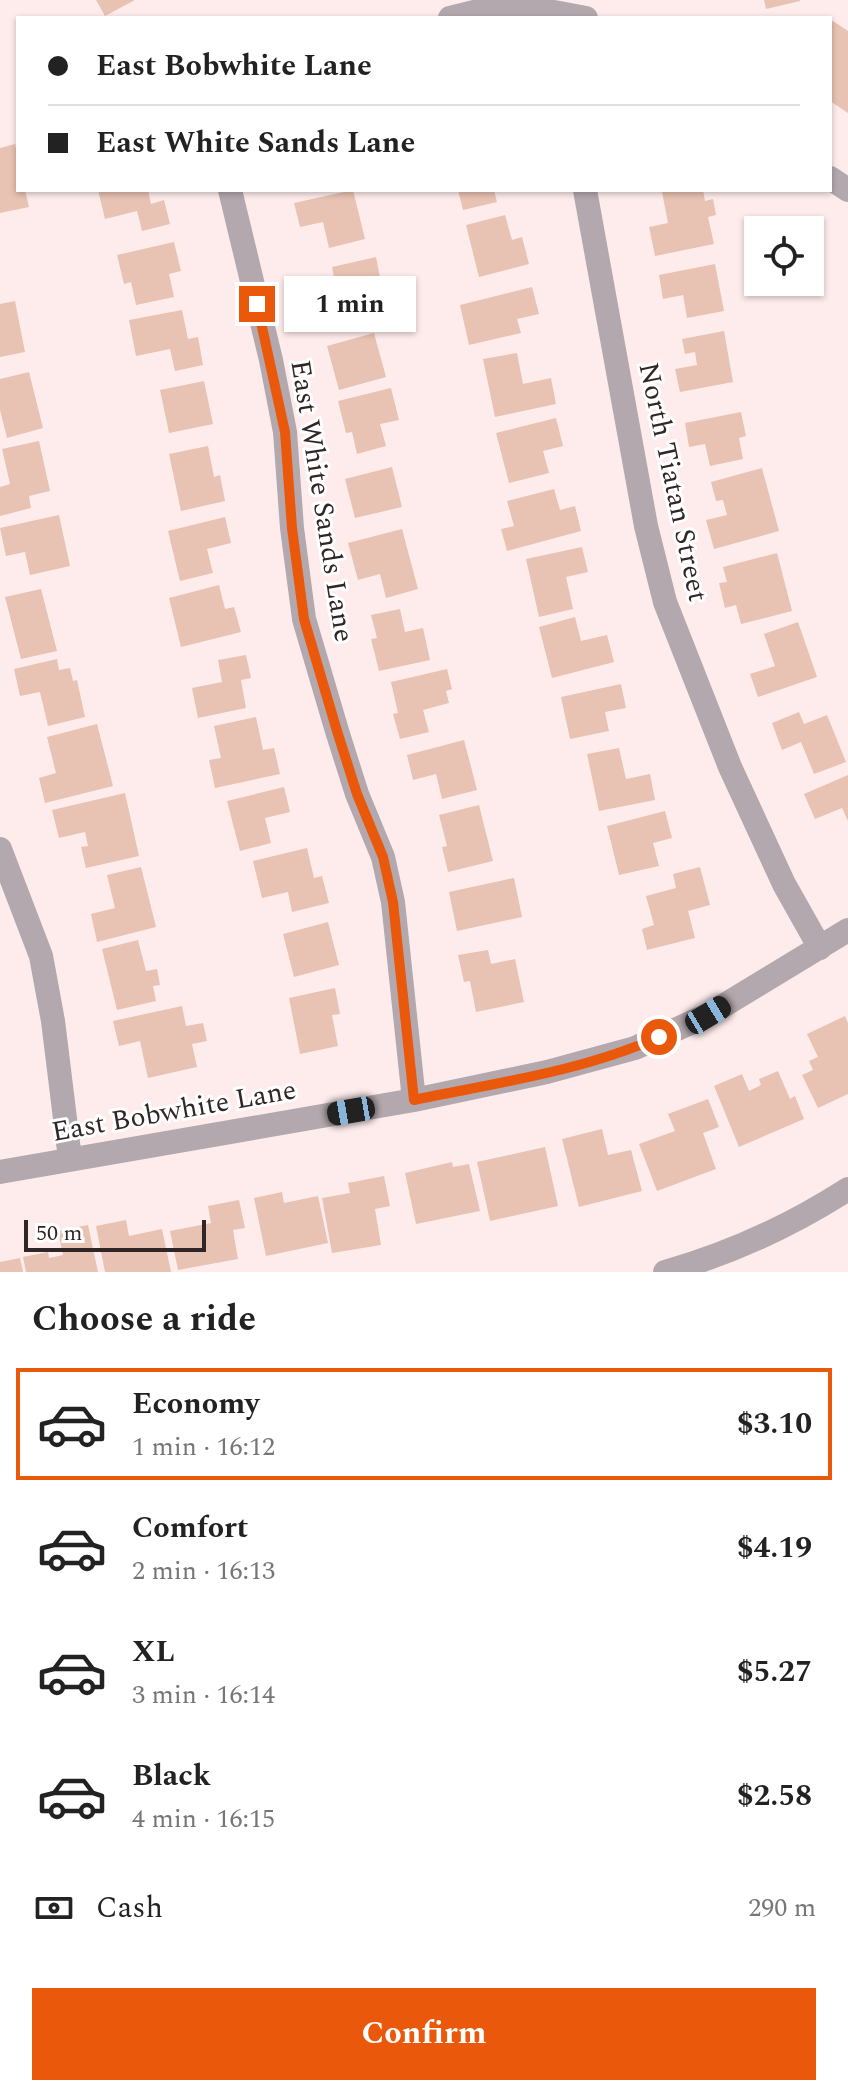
<!DOCTYPE html>
<meta charset="utf-8">
<style>
body{margin:0;font-family:Spectral,serif;background:#f2f2f2;color:#222;height:100vh;display:flex;flex-direction:column;font-size:30px;white-space:nowrap}
*{box-sizing:border-box;margin:0}
p{font-size:26px;color:#767676}
.icon{flex:none;width:44px;height:44px;fill:none;stroke:currentColor;stroke-width:2;stroke-linecap:round;stroke-linejoin:round}
.map{position:relative;height:1272px;overflow:hidden}
.panel{display:flex;flex-direction:column;background:#fff;flex:1}
.panel>*{flex:none}
.banner{position:absolute;left:16px;top:16px;width:816px;height:176px;border-radius:0px;box-shadow:0 2px 6px #0004;display:grid;align-content:center;height:176px;padding:0 32px;background:#fff}
.fabs{position:absolute;left:744px;top:216px;display:grid;gap:16px}
.fabs a{display:grid;place-items:center;width:80px;height:80px;border-radius:0px;background:#fff;box-shadow:0 2px 6px #0004;font-size:40px}
.scale{position:absolute;left:24px;bottom:20px;width:182px;box-sizing:border-box;padding-left:8px;border:4px solid #312627;border-top:0;font-size:22px;line-height:28px;white-space:nowrap;color:#312627;-webkit-text-stroke:6px #fff;paint-order:stroke}
.end{position:absolute;width:36px;height:36px;margin:-18px;border:10px solid #ea580c;background:#fff;box-shadow:0 0 0 4px #fff}
.from{border-radius:50%}
.bubble{position:absolute;height:56px;border-radius:0px;background:#fff;box-shadow:0 2px 6px #0004;font-size:26px;font-weight:700;line-height:56px;text-align:center}
.car{position:absolute;width:24px;height:48px;margin:-24px -12px;border-radius:10px;box-shadow:0 0 6px 2px #0007;background:linear-gradient(#222 24%,#8ab4d8 0 40%,#222 0 76%,#8ab4d8 0 86%,#222 0)}
.banner b{display:flex;align-items:center;gap:28px;height:76px;font-size:30px}
.banner b+b{border-top:2px solid #e0e0e0}
.banner i{width:20px;height:20px;background:#222}
ul{padding:0;list-style:none}
li{display:flex;align-items:center;gap:24px;height:112px;margin:0 16px 12px;padding:0 16px;border:4px solid transparent;border-radius:0px}
li div{flex:1}
li b{display:block;font-size:30px}
li em{font-style:normal;font-weight:700}
li.active{border-color:#ea580c}
li>.icon{width:72px;height:72px;stroke-width:1.5}
h2{padding:0 32px;font-size:36px;line-height:96px}
.pay{display:flex;align-items:center;gap:20px;height:88px;padding:0 32px;font-size:30px}
.pay p{margin-inline-start:auto}
.action{display:flex;gap:16px;margin-top:auto;padding:16px 32px}
.action a{flex:1;height:92px;border-radius:0px;background:#ea580c;color:#fff;font-size:32px;font-weight:700;line-height:92px;text-align:center}
.map>svg:first-child{display:block}
</style>
<div class="map">
<svg width="848" height="1272" viewBox="0 0 848 1272">
<rect width="100%" height="100%" fill="#feecec"/>
<!-- building -->
<path fill="#e8c2b2" d="M 96,0 L 135,0 L 105,16 Z
M 764,0 L 800,0 L 800,1 L 766,9 Z
M 833,21 L 848,31 L 848,113 L 830,101 L 830,23 Z
M 15,144 L 18,157 L 18,190 L 25,190 L 29,207 L 0,213 L 0,148 Z
M 98,190 L 148,190 L 151,204 L 164,200 L 170,224 L 142,231 L 137,211 L 105,219 Z
M 353,190 L 365,239 L 329,248 L 323,222 L 300,227 L 294,203 Z
M 458,190 L 494,190 L 497,202 L 463,210 Z
M 671,190 L 703,190 L 705,201 L 713,199 L 716,215 L 708,217 L 714,244 L 655,256 L 649,227 L 668,223 L 662,192 Z
M 505,215 L 512,240 L 522,237 L 529,264 L 479,277 L 466,225 Z
M 174,242 L 181,271 L 169,274 L 174,297 L 136,305 L 131,282 L 124,284 L 117,255 Z
M 376,257 L 384,298 L 320,311 L 315,287 L 335,283 L 332,267 Z
M 715,264 L 724,311 L 687,318 L 683,295 L 663,299 L 659,275 Z
M 532,287 L 539,314 L 517,319 L 521,333 L 469,345 L 460,305 Z
M 15,301 L 25,352 L 0,357 L 0,304 Z
M 182,310 L 188,339 L 198,337 L 203,365 L 175,371 L 170,349 L 136,356 L 129,320 Z
M 724,331 L 733,382 L 680,392 L 675,369 L 697,365 L 695,352 L 685,354 L 682,339 Z
M 374,333 L 386,377 L 339,390 L 327,346 Z
M 517,353 L 523,384 L 551,378 L 556,404 L 495,417 L 483,359 Z
M 29,372 L 43,428 L 7,438 L 0,410 L 0,379 Z
M 204,381 L 213,424 L 169,433 L 160,390 Z
M 391,388 L 399,420 L 380,424 L 386,446 L 357,454 L 352,432 L 346,433 L 338,401 Z
M 741,412 L 746,436 L 739,438 L 743,459 L 710,466 L 705,444 L 689,447 L 685,423 Z
M 556,418 L 563,446 L 543,451 L 549,473 L 509,483 L 496,433 Z
M 39,441 L 50,491 L 29,496 L 31,508 L 0,516 L 0,487 L 10,484 L 2,449 Z
M 208,446 L 214,477 L 220,475 L 225,501 L 181,511 L 169,454 Z
M 392,467 L 402,507 L 355,518 L 345,479 Z
M 762,468 L 779,531 L 714,549 L 706,520 L 727,515 L 723,500 L 716,501 L 711,482 Z
M 554,489 L 560,510 L 575,506 L 581,531 L 507,551 L 501,529 L 514,526 L 507,501 Z
M 59,515 L 70,566 L 30,575 L 25,552 L 6,556 L 0,528 Z
M 225,517 L 231,543 L 207,549 L 213,573 L 180,581 L 168,531 Z
M 402,529 L 418,589 L 386,598 L 380,574 L 358,580 L 348,543 Z
M 582,547 L 588,572 L 566,577 L 573,609 L 539,617 L 526,559 Z
M 777,553 L 792,611 L 741,624 L 736,605 L 725,608 L 719,583 L 727,582 L 723,567 Z
M 219,585 L 225,609 L 234,607 L 241,632 L 181,647 L 169,598 Z
M 41,589 L 57,651 L 21,659 L 5,597 Z
M 400,609 L 405,632 L 423,628 L 430,660 L 379,671 L 371,639 L 377,638 L 371,615 Z
M 575,617 L 581,641 L 607,635 L 614,662 L 552,678 L 539,627 Z
M 798,622 L 817,677 L 758,697 L 750,674 L 775,666 L 764,634 Z
M 246,655 L 251,678 L 241,680 L 246,708 L 198,718 L 192,688 L 222,682 L 218,660 Z
M 57,659 L 59,670 L 70,668 L 73,681 L 77,680 L 85,717 L 48,726 L 40,692 L 20,696 L 14,669 Z
M 447,669 L 452,689 L 446,691 L 449,703 L 423,710 L 429,732 L 400,739 L 393,714 L 398,713 L 391,682 Z
M 621,684 L 626,708 L 605,712 L 609,731 L 570,739 L 561,697 Z
M 799,712 L 804,724 L 827,715 L 846,762 L 814,774 L 801,742 L 782,750 L 772,723 Z
M 256,717 L 263,750 L 274,748 L 280,774 L 215,788 L 209,760 L 221,758 L 214,726 Z
M 97,724 L 113,786 L 45,803 L 39,778 L 56,773 L 47,737 Z
M 464,740 L 477,790 L 442,799 L 436,774 L 413,780 L 407,755 Z
M 619,748 L 626,779 L 650,774 L 655,800 L 599,811 L 587,754 Z
M 848,775 L 848,821 L 842,808 L 815,819 L 804,794 Z
M 284,787 L 290,812 L 265,818 L 271,843 L 240,851 L 227,801 Z
M 125,793 L 139,856 L 86,868 L 81,847 L 88,846 L 85,832 L 59,838 L 52,810 Z
M 479,805 L 493,861 L 448,872 L 442,847 L 447,846 L 439,815 Z
M 665,811 L 672,838 L 653,843 L 659,866 L 619,875 L 607,826 Z
M 307,848 L 314,878 L 322,876 L 329,903 L 292,912 L 288,892 L 262,898 L 253,861 Z
M 141,867 L 156,927 L 97,942 L 91,914 L 115,908 L 107,875 Z
M 700,867 L 710,905 L 688,911 L 695,938 L 647,950 L 642,929 L 654,925 L 646,896 L 676,888 L 673,874 Z
M 514,878 L 522,917 L 457,931 L 449,892 Z
M 328,922 L 339,965 L 294,977 L 283,934 Z
M 138,940 L 146,971 L 157,969 L 160,985 L 153,986 L 156,1001 L 117,1010 L 102,949 Z
M 488,950 L 491,964 L 515,959 L 524,1002 L 476,1012 L 470,981 L 464,982 L 458,955 Z
M 335,988 L 340,1014 L 332,1015 L 338,1046 L 300,1054 L 289,998 Z
M 182,1006 L 186,1026 L 203,1023 L 207,1041 L 192,1044 L 197,1067 L 148,1078 L 140,1041 L 119,1046 L 113,1021 Z
M 845,1016 L 848,1023 L 848,1094 L 818,1108 L 802,1075 L 813,1070 L 809,1061 L 818,1057 L 807,1034 Z
M 778,1071 L 790,1099 L 795,1096 L 804,1119 L 739,1147 L 714,1086 L 742,1074 L 749,1091 L 761,1085 L 759,1079 Z
M 708,1099 L 719,1127 L 703,1133 L 716,1169 L 657,1191 L 639,1144 L 675,1131 L 668,1114 Z
M 602,1129 L 608,1155 L 631,1150 L 642,1191 L 579,1207 L 562,1139 Z
M 545,1147 L 558,1206 L 490,1221 L 477,1162 Z
M 452,1162 L 453,1167 L 469,1164 L 480,1211 L 416,1224 L 405,1173 Z
M 384,1176 L 390,1206 L 375,1209 L 381,1245 L 332,1253 L 322,1198 L 350,1193 L 348,1183 Z
M 282,1192 L 284,1203 L 318,1196 L 328,1243 L 266,1256 L 254,1198 Z
M 239,1200 L 245,1228 L 233,1230 L 238,1259 L 178,1270 L 170,1231 L 211,1223 L 208,1206 Z
M 126,1220 L 129,1236 L 162,1229 L 171,1272 L 105,1272 L 96,1226 Z
M 88,1225 L 98,1272 L 26,1272 L 23,1257 L 48,1252 L 49,1258 L 63,1255 L 58,1231 Z
M 20,1258 L 23,1272 L 0,1272 L 0,1262 Z"/>
<g fill="none" stroke-linecap="round" stroke-linejoin="round">
<!-- minor -->
<path stroke="#b3a8ad" stroke-width="24" d="M 450,18 L 482,10 L 554,12 L 586,18
M 830,178 L 848,190
M 230,190 L 271,360 L 285,432 L 292,528 L 304,619 L 337,731 L 357,794 L 383,857 L 393,902 L 414,1100
M 585,190 L 646,526 L 665,602 L 730,767 L 784,884 L 820,948
M 0,849 L 41,956 L 53,1021 L 70,1159
M 0,1172 L 414,1100 L 547,1072 L 635,1048 L 708,1015 L 848,930
M 665,1272 C 729,1254 792,1225 848,1189"/>
</g>
<g fill="none" stroke-linecap="round" stroke-linejoin="round">
<!-- route -->
<path stroke="#ea580c" stroke-width="10" d="M 257,304 L 285,432 L 292,528 L 304,619 L 337,731 L 357,794 L 383,857 L 393,902 L 414,1100 C 496,1083 583,1071 659,1037"/>
</g>
<g text-anchor="middle" dominant-baseline="central" stroke-width="6" stroke-linejoin="round" paint-order="stroke">
<!-- street labels -->
<g font-size="28" fill="#312627" stroke="#fff">
<text transform="translate(673 482) rotate(78)">North Tiatan Street</text>
<text transform="translate(322 501) rotate(81)">East White Sands Lane</text>
<text transform="translate(174 1111) rotate(-10)">East Bobwhite Lane</text>
</g>
</g>
</svg>
<div class="fabs">
<a><svg class="icon" aria-label="locate" viewBox="0 0 24 24"><circle cx="12" cy="12" r="6"/><path d="M12 2v4M12 18v4M2 12h4M18 12h4"/></svg></a>
</div>
<div class="scale">50 m</div>
<i class="end from" style="left:659px;top:1037px"></i>
<i class="end" style="left:257px;top:304px"></i>
<div class="bubble" style="left:284px;top:276px;width:132px">1 min</div>
<i class="car" style="left:708px;top:1015px;rotate:59deg"></i>
<i class="car" style="left:351px;top:1111px;rotate:260deg"></i>
<div class="banner">
<b><i class="from"></i>East Bobwhite Lane</b>
<b><i></i>East White Sands Lane</b>
</div>
</div>
<section class="panel">
<h2>Choose a ride</h2>
<ul>
<li class="active"><svg class="icon" aria-label="car" viewBox="0 0 24 24"><path d="M5 17H2v-5l4-1 3-4h7l3 4 3 1v5h-3M9 17h6M6 11h13"/><circle cx="7" cy="17" r="2"/><circle cx="17" cy="17" r="2"/></svg><div><b>Economy</b><p>1 min · 16:12</p></div><em>$3.10</em></li>
<li><svg class="icon" aria-label="car" viewBox="0 0 24 24"><path d="M5 17H2v-5l4-1 3-4h7l3 4 3 1v5h-3M9 17h6M6 11h13"/><circle cx="7" cy="17" r="2"/><circle cx="17" cy="17" r="2"/></svg><div><b>Comfort</b><p>2 min · 16:13</p></div><em>$4.19</em></li>
<li><svg class="icon" aria-label="car" viewBox="0 0 24 24"><path d="M5 17H2v-5l4-1 3-4h7l3 4 3 1v5h-3M9 17h6M6 11h13"/><circle cx="7" cy="17" r="2"/><circle cx="17" cy="17" r="2"/></svg><div><b>XL</b><p>3 min · 16:14</p></div><em>$5.27</em></li>
<li><svg class="icon" aria-label="car" viewBox="0 0 24 24"><path d="M5 17H2v-5l4-1 3-4h7l3 4 3 1v5h-3M9 17h6M6 11h13"/><circle cx="7" cy="17" r="2"/><circle cx="17" cy="17" r="2"/></svg><div><b>Black</b><p>4 min · 16:15</p></div><em>$2.58</em></li>
</ul>
<div class="pay"><svg class="icon" aria-label="cash" viewBox="0 0 24 24"><path d="M3 7h18v10H3z"/><circle cx="12" cy="12" r="2"/></svg>Cash<p>290 m</p></div>
<div class="action"><a>Confirm</a></div>
</section>
